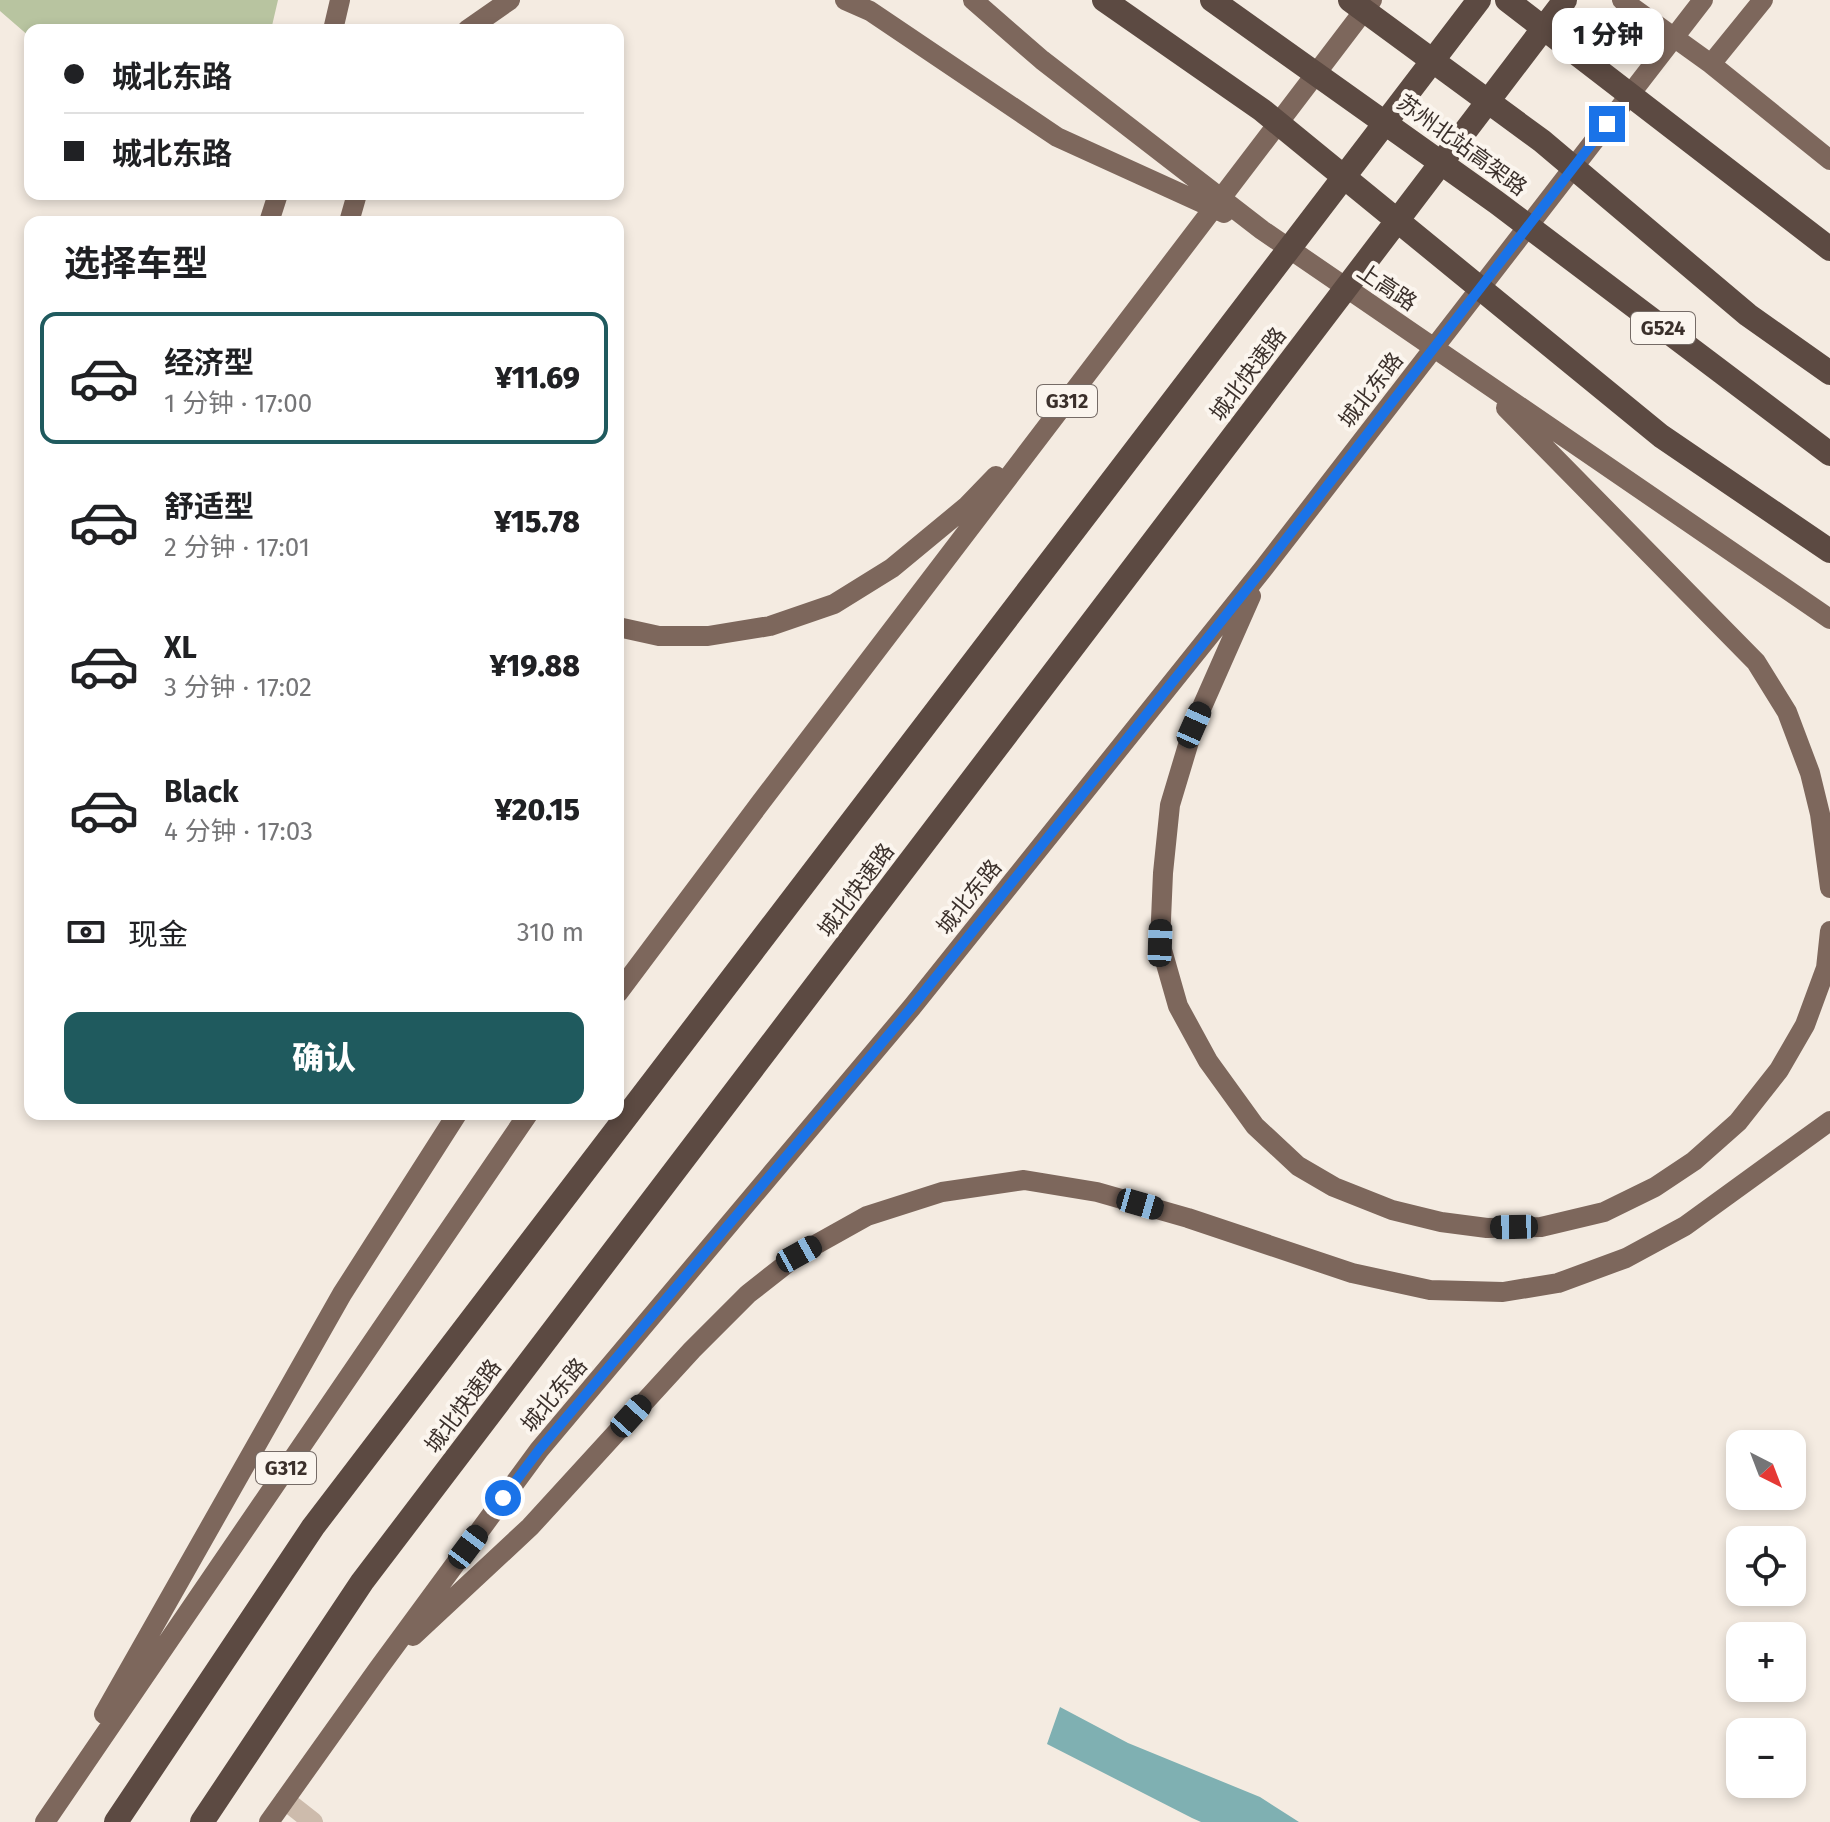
<!DOCTYPE html>
<html lang="zh">
<meta charset="utf-8">
<style>
body{margin:0;font-family:"Fira Sans","Noto Sans SC",sans-serif;background:#f6f6f6;color:#202124;height:100vh;display:flex;flex-direction:column;font-size:30px;white-space:nowrap}
*{box-sizing:border-box;margin:0}
p{font-size:26px;color:#757577}
.icon{flex:none;width:44px;height:44px;fill:none;stroke:currentColor;stroke-width:2;stroke-linecap:round;stroke-linejoin:round}
.map{position:relative;flex:1;overflow:hidden}
.sheet{position:absolute;left:24px;top:216px;width:600px;height:904px;display:flex;flex-direction:column;background:#fff;border-radius:16px;box-shadow:0 4px 12px #0003}
.sheet>*{flex:none}
.top-card{position:absolute;left:24px;top:24px;width:600px;height:176px;border-radius:16px;box-shadow:0 4px 12px #0003;display:grid;align-content:center;height:176px;padding:0 40px;background:#fff}
.needle{width:52px;rotate:138deg}
.tools{position:absolute;left:1726px;top:1430px;display:grid;gap:16px}
.tools a{display:grid;place-items:center;width:80px;height:80px;border-radius:16px;background:#fff;box-shadow:0 4px 12px #0003;font-size:40px}
.end{position:absolute;width:36px;height:36px;margin:-18px;border:10px solid #1a73e8;background:#fff;box-shadow:0 0 0 4px #fff}
.from{border-radius:50%}
.bubble{position:absolute;height:56px;border-radius:16px;background:#fff;box-shadow:0 4px 12px #0003;font-size:26px;font-weight:800;line-height:56px;text-align:center}
.car{position:absolute;width:24px;height:48px;margin:-24px -12px;border-radius:10px;box-shadow:0 0 6px 2px #0007;background:linear-gradient(#222 24%,#8ab4d8 0 40%,#222 0 76%,#8ab4d8 0 86%,#222 0)}
.top-card b{display:flex;align-items:center;gap:28px;height:76px;font-size:30px}
.top-card b+b{border-top:2px solid #e0e0e0}
.top-card i{width:20px;height:20px;background:#202124}
ul{padding:0;list-style:none}
li{display:flex;align-items:center;gap:24px;height:132px;margin:0 16px 12px;padding:0 24px;border:4px solid transparent;border-radius:16px}
li div{flex:1}
li b{display:block;font-size:30px}
li em{font-style:normal;font-weight:800}
li.selected{border-color:#1f5a5e}
li>.icon{width:72px;height:72px;stroke-width:1.5}
h2{padding:0 40px;font-size:36px;line-height:96px}
.pay{display:flex;align-items:center;gap:20px;height:88px;padding:0 40px;font-size:30px}
.pay p{margin-inline-start:auto}
.cta{display:flex;gap:16px;margin-top:auto;padding:16px 40px}
.cta a{flex:1;height:92px;border-radius:16px;background:#1f5a5e;color:#fff;font-size:32px;font-weight:800;line-height:92px;text-align:center}
.map>svg:first-child{display:block}
</style>
<div class="map">
<svg width="1830" height="1822" viewBox="0 0 1830 1822">
<rect width="100%" height="100%" fill="#f4ebe1"/>
<!-- green -->
<path fill="#b8c4a0" d="M 0,0 L 278,0 L 271,30 L 30,30 L 30,37 L 0,11 Z"/>
<!-- water -->
<path fill="#7fb0b2" d="M 1060,1707 L 1128,1743 L 1260,1797 L 1299,1822 L 1201,1822 L 1192,1818 L 1047,1744 Z"/>
<g fill="none" stroke-linecap="round" stroke-linejoin="round">
<!-- minor -->
<path stroke="#cdbbac" stroke-width="20" d="M 285,1800 L 313,1822"/>
<!-- major -->
<path stroke="#7d675c" stroke-width="20" d="M 845,0 L 870,11 L 1057,137 L 1224,213
M 973,0 L 1042,60 L 1262,230 L 1830,619
M 1622,0 L 1711,64 L 1830,160
M 333,30 L 340,0
M 467,30 L 510,0
M 1711,64 L 1763,0
M 269,222 L 278,194
M 349,222 L 357,194
M 1506,408 L 1756,662 L 1787,712 L 1810,773 L 1820,814 L 1830,888
M 1251,596 L 1194,725 L 1170,805 L 1163,873 L 1160,943 L 1178,1006 L 1208,1061 L 1255,1126 L 1298,1166 L 1334,1187 L 1392,1210 L 1441,1222 L 1487,1228 L 1541,1227 L 1604,1212 L 1655,1187 L 1694,1161 L 1738,1122 L 1779,1070 L 1805,1025 L 1826,968 L 1830,931
M 618,627 L 659,636 L 708,636 L 770,626 L 834,604 L 892,568 L 967,506 L 996,476
M 618,993 L 761,802 L 1372,0
M 413,1636 L 530,1527 L 692,1350 L 748,1294 L 799,1254 L 867,1216 L 942,1192 L 1024,1180 L 1097,1192 L 1188,1218 L 1352,1273 L 1430,1290 L 1503,1292 L 1558,1283 L 1626,1258 L 1685,1226 L 1830,1121
M 104,1714 L 342,1294 L 457,1114
M 45,1822 L 528,1114
M 269,1822 L 378,1669 L 539,1450 L 912,1007 L 1263,569 L 1703,0"/>
<!-- highway -->
<path stroke="#5c4a42" stroke-width="24" d="M 1104,0 L 1262,110 L 1661,436 L 1830,551
M 1212,0 L 1496,202 L 1830,454
M 1350,0 L 1542,141 L 1748,315 L 1830,373
M 1507,0 L 1830,249
M 116,1822 L 313,1527 L 1479,0
M 202,1822 L 362,1582 L 1565,0"/>
</g>
<g fill="none" stroke-linecap="round" stroke-linejoin="round">
<!-- route -->
<path stroke="#1a73e8" stroke-width="10" d="M 503,1498 L 539,1450 L 912,1007 L 1263,569 L 1607,124"/>
</g>
<g text-anchor="middle" dominant-baseline="central" stroke-width="8" stroke-linejoin="round" paint-order="stroke">
<!-- shield labels -->
<g fill="#fbf5ee" stroke="#756b66" stroke-width="2">
<rect x="1631" y="312" width="64" height="32" rx="6"/>
<rect x="1037" y="385" width="60" height="32" rx="6"/>
<rect x="256" y="1452" width="60" height="32" rx="6"/>
</g>
<g font-size="20" font-weight="bold" fill="#3b302b">
<text x="1663" y="328">G524</text>
<text x="1067" y="401">G312</text>
<text x="286" y="1468">G312</text>
</g>
<!-- street labels -->
<g font-size="22" fill="#3b302b" stroke="#fbf5ee">
<text transform="translate(1462 145) rotate(36)">苏州北站高架路</text>
<text transform="translate(1387 287) rotate(34)">上高路</text>
<text transform="translate(1248 374) rotate(-53)">城北快速路</text>
<text transform="translate(1371 390) rotate(-52)">城北东路</text>
<text transform="translate(856 890) rotate(-53)">城北快速路</text>
<text transform="translate(969 897) rotate(-51)">城北东路</text>
<text transform="translate(554 1395) rotate(-50)">城北东路</text>
<text transform="translate(463 1406) rotate(-53)">城北快速路</text>
</g>
</g>
</svg>
<div class="tools">
<a><svg class="needle" viewBox="-14 -14 28 28"><path d="M0-13l5 13h-10z" fill="#e53935"/><path d="M0 13l5-13h-10z" fill="#757577"/></svg></a>
<a><svg class="icon" aria-label="locate" viewBox="0 0 24 24"><circle cx="12" cy="12" r="6"/><path d="M12 2v4M12 18v4M2 12h4M18 12h4"/></svg></a>
<a>+</a>
<a>−</a>
</div>
<i class="end from" style="left:503px;top:1498px"></i>
<i class="end" style="left:1607px;top:124px"></i>
<div class="bubble" style="left:1552px;top:8px;width:112px">1 分钟</div>
<i class="car" style="left:1194px;top:725px;rotate:24deg"></i>
<i class="car" style="left:1160px;top:943px;rotate:2deg"></i>
<i class="car" style="left:1140px;top:1204px;rotate:106deg"></i>
<i class="car" style="left:1514px;top:1227px;rotate:269deg"></i>
<i class="car" style="left:799px;top:1254px;rotate:61deg"></i>
<i class="car" style="left:631px;top:1416px;rotate:42deg"></i>
<i class="car" style="left:468px;top:1547px;rotate:37deg"></i>
<div class="top-card">
<b><i class="from"></i>城北东路</b>
<b><i></i>城北东路</b>
</div>
<section class="sheet">
<h2>选择车型</h2>
<ul>
<li class="selected"><svg class="icon" aria-label="car" viewBox="0 0 24 24"><path d="M5 17H2v-5l4-1 3-4h7l3 4 3 1v5h-3M9 17h6M6 11h13"/><circle cx="7" cy="17" r="2"/><circle cx="17" cy="17" r="2"/></svg><div><b>经济型</b><p>1 分钟 · 17:00</p></div><em>¥11.69</em></li>
<li><svg class="icon" aria-label="car" viewBox="0 0 24 24"><path d="M5 17H2v-5l4-1 3-4h7l3 4 3 1v5h-3M9 17h6M6 11h13"/><circle cx="7" cy="17" r="2"/><circle cx="17" cy="17" r="2"/></svg><div><b>舒适型</b><p>2 分钟 · 17:01</p></div><em>¥15.78</em></li>
<li><svg class="icon" aria-label="car" viewBox="0 0 24 24"><path d="M5 17H2v-5l4-1 3-4h7l3 4 3 1v5h-3M9 17h6M6 11h13"/><circle cx="7" cy="17" r="2"/><circle cx="17" cy="17" r="2"/></svg><div><b>XL</b><p>3 分钟 · 17:02</p></div><em>¥19.88</em></li>
<li><svg class="icon" aria-label="car" viewBox="0 0 24 24"><path d="M5 17H2v-5l4-1 3-4h7l3 4 3 1v5h-3M9 17h6M6 11h13"/><circle cx="7" cy="17" r="2"/><circle cx="17" cy="17" r="2"/></svg><div><b>Black</b><p>4 分钟 · 17:03</p></div><em>¥20.15</em></li>
</ul>
<div class="pay"><svg class="icon" aria-label="cash" viewBox="0 0 24 24"><path d="M3 7h18v10H3z"/><circle cx="12" cy="12" r="2"/></svg>现金<p>310 m</p></div>
<div class="cta"><a>确认</a></div>
</section>
</div>
